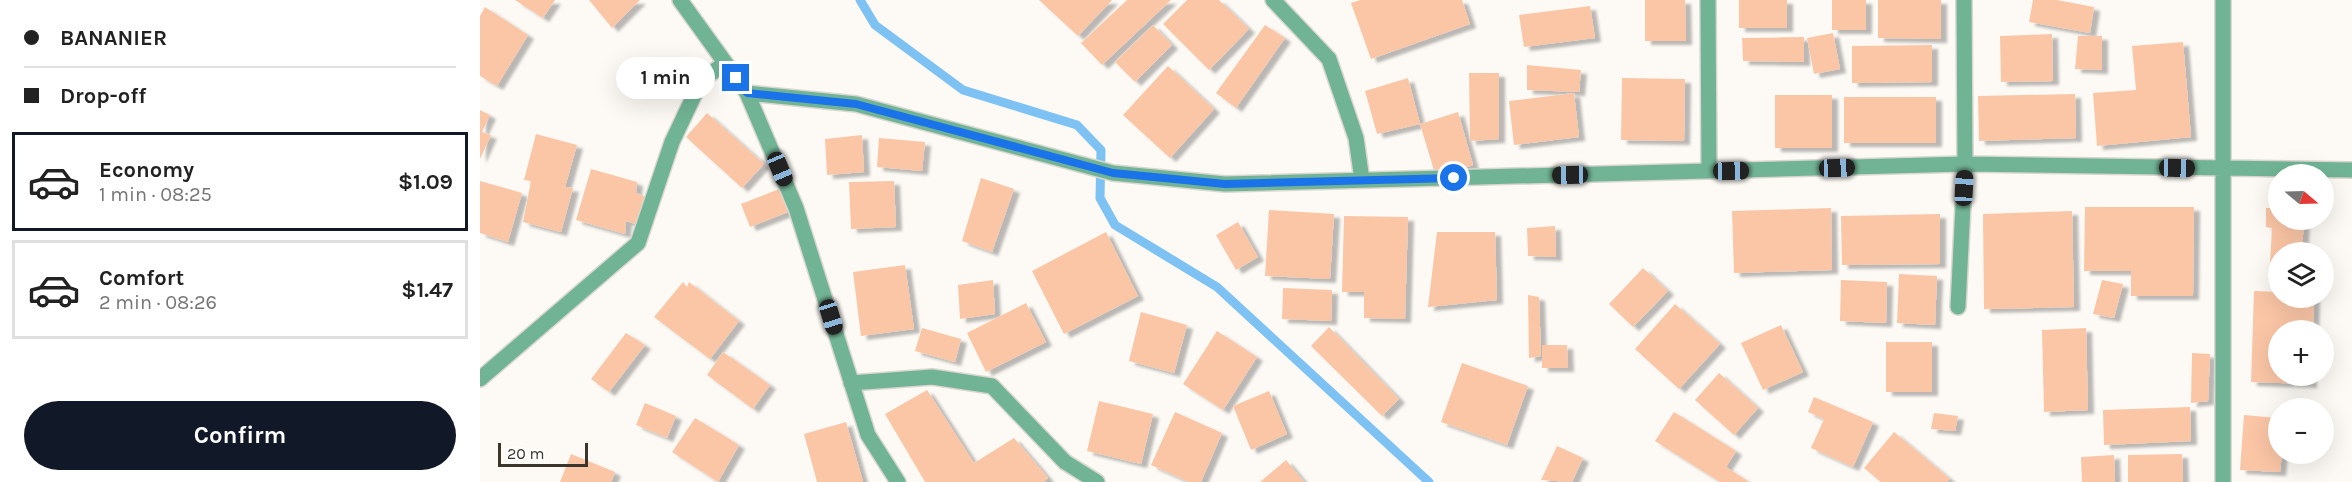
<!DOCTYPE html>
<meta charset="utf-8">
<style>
body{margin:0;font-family:Karla,sans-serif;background:#f2f2f2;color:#222;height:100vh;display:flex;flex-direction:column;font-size:22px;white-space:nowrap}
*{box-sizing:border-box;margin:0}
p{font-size:20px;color:#767676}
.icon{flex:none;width:33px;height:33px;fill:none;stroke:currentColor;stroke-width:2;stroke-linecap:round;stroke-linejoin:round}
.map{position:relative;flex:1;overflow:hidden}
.sheet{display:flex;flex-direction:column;background:#fff;width:480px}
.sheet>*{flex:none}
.guide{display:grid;align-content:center;height:132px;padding:0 24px;background:#fff}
.needle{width:39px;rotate:109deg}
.fabs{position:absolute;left:1788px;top:164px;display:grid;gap:12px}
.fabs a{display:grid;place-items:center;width:66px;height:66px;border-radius:50%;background:#fff;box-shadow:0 6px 24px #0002;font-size:30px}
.scale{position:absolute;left:18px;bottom:15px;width:90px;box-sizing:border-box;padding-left:6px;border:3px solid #3b352b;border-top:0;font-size:16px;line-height:21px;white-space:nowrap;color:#3b352b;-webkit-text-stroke:4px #fff;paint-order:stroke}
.end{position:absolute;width:27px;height:27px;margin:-14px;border:8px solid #1a73e8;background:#fff;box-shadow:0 0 0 3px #fff}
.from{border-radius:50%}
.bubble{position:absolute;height:42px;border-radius:21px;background:#fff;box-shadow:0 6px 24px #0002;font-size:20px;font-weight:700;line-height:42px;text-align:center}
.car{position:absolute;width:18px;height:36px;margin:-18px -9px;border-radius:8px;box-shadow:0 0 4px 2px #0007;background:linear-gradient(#222 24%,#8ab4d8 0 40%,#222 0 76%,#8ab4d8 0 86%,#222 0)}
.guide b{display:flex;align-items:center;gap:21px;height:57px;font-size:22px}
.guide b+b{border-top:2px solid #e0e0e0}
.guide i{width:15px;height:15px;background:#222}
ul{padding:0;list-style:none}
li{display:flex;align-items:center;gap:18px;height:99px;margin:0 12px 9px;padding:0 12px;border:3px solid #e0e0e0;border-radius:0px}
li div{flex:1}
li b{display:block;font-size:22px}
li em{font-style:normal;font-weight:700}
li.active{border-color:#111827}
li>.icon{width:54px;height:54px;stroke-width:1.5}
.button{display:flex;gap:12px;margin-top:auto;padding:12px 24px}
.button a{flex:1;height:69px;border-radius:36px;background:#111827;color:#fff;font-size:24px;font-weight:700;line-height:69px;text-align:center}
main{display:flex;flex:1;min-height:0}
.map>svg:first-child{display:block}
</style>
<main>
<section class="sheet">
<div class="guide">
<b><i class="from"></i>BANANIER</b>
<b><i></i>Drop-off</b>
</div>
<ul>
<li class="active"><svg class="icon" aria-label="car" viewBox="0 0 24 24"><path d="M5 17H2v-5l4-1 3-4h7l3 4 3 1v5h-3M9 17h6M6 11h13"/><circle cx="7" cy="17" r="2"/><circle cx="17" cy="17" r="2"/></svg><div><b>Economy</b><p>1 min · 08:25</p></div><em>$1.09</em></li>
<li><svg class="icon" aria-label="car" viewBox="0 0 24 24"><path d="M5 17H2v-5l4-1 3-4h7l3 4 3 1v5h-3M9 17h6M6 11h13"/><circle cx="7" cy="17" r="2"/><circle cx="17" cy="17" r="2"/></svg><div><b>Comfort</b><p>2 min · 08:26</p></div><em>$1.47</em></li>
</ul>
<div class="button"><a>Confirm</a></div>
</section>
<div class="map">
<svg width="1872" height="482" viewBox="0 0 1872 482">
<defs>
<filter id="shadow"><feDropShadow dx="6" dy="4" stdDeviation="1.5" flood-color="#0004"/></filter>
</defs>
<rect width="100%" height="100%" fill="#fdfaf5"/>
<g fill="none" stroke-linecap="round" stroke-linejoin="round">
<!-- stream -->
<path stroke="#7dc2f3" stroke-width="9" d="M 380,0 L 395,25 L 483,90 L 597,125 L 621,150 L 620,198 L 635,225 L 737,287 L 949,482"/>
</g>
<!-- building -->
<path fill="#fbc6a6" filter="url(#shadow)" d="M 35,0 L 75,0 L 63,18 Z
M 109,0 L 160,0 L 132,28 Z
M 559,0 L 632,0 L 598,36 Z
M 647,0 L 691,0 L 622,65 L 601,43 Z
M 707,0 L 739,0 L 769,29 L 729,70 L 683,24 Z
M 880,0 L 982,0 L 990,24 L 891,59 L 871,3 Z
M 1165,0 L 1205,0 L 1206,41 L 1165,41 Z
M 1259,0 L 1307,0 L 1307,28 L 1259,28 Z
M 1352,0 L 1386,0 L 1386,30 L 1352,30 Z
M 1398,0 L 1461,0 L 1461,39 L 1398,38 Z
M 1553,0 L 1577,0 L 1614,7 L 1610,33 L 1549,22 Z
M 1110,6 L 1115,38 L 1044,47 L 1039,15 Z
M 5,7 L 48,35 L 17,86 L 0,76 L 0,16 Z
M 673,25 L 692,45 L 655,82 L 635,62 Z
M 785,25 L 805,38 L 756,108 L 736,93 Z
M 1353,33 L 1360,69 L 1334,74 L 1327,38 Z
M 1572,34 L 1573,81 L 1521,82 L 1520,36 Z
M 1598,36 L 1622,36 L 1622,70 L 1595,69 Z
M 1324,37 L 1324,62 L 1263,61 L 1262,38 Z
M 1703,42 L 1711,137 L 1617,146 L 1613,93 L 1656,90 L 1652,46 Z
M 1452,45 L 1452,82 L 1372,83 L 1372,46 Z
M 1047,65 L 1101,70 L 1099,92 L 1047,90 Z
M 688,66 L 734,109 L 690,158 L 643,115 Z
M 989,73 L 1019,73 L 1019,139 L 990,141 Z
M 928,78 L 940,124 L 978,112 L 993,165 L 956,177 L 940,124 L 897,134 L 885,91 Z
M 1142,78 L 1205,79 L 1204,141 L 1141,140 Z
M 1094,93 L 1099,137 L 1034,145 L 1029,101 Z
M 1595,94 L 1596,138 L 1499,141 L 1498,96 Z
M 1295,95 L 1352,95 L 1352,148 L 1295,148 Z
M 1364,97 L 1456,97 L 1456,143 L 1364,143 Z
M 0,110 L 10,115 L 2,132 L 11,135 L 0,159 Z
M 227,113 L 284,164 L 262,188 L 206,137 Z
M 56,134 L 97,145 L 85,187 L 93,188 L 81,232 L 43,222 L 51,181 L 44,180 Z
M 382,135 L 384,172 L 347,175 L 345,139 Z
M 399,138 L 445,142 L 442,171 L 397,167 Z
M 111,169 L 157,182 L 156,193 L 166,197 L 159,225 L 146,221 L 145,234 L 96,220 Z
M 501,178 L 534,189 L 512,252 L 482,241 Z
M 0,181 L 42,193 L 28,242 L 0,233 Z
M 414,181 L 416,227 L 371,229 L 369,182 Z
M 299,189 L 308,212 L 270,227 L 261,204 Z
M 1605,207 L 1714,207 L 1713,296 L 1651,296 L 1651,271 L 1604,271 Z
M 1351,208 L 1352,270 L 1254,273 L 1252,211 Z
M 1786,208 L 1798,208 L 1798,219 L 1824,219 L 1822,252 L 1798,252 L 1798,282 L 1789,281 L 1792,228 L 1786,227 Z
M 789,210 L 854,214 L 850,279 L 785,276 Z
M 1592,211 L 1594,307 L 1504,309 L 1503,214 Z
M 1460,214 L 1460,264 L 1362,265 L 1361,216 Z
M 864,216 L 928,217 L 925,319 L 884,318 L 884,292 L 862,292 Z
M 758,222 L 778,257 L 756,270 L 736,235 Z
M 1075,226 L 1076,257 L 1048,256 L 1047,228 Z
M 626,232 L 658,296 L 584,334 L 552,271 Z
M 957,232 L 1015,232 L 1017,300 L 948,307 Z
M 425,265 L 434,329 L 381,336 L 373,272 Z
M 1163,268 L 1188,291 L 1153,327 L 1129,304 Z
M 1419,274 L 1457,276 L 1455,325 L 1417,323 Z
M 513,280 L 515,314 L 480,319 L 478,285 Z
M 1361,280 L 1407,282 L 1406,323 L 1360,321 Z
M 1622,280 L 1643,284 L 1634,318 L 1613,314 Z
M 203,282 L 207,287 L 209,282 L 259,321 L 230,359 L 174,317 Z
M 803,288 L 852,290 L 851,321 L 802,319 Z
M 1774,291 L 1798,292 L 1798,297 L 1834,297 L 1833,330 L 1798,330 L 1798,375 L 1831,375 L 1831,384 L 1771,382 Z
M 1048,295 L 1059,297 L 1061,356 L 1049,358 Z
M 546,303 L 566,342 L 506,372 L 487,333 Z
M 1195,304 L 1240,344 L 1199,389 L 1155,349 Z
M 661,312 L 707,325 L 694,373 L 649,361 Z
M 1301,325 L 1323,372 L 1283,390 L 1261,343 Z
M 849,327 L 919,399 L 902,416 L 831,346 Z
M 442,328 L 481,339 L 475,362 L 435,351 Z
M 1606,328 L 1608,410 L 1564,412 L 1562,330 Z
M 737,331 L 777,357 L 743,410 L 703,384 Z
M 146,333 L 165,345 L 129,392 L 111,379 Z
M 1406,342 L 1452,342 L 1452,392 L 1406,392 Z
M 1062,345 L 1087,345 L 1088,368 L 1062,368 Z
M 243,352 L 290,385 L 273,409 L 227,375 Z
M 1712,353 L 1730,354 L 1728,401 L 1711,403 Z
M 982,363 L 1048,386 L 1027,445 L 961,422 Z
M 1239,373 L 1278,408 L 1254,435 L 1215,400 Z
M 447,390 L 494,463 L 534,438 L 568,478 L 564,482 L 445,482 L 405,414 Z
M 789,391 L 807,434 L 771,450 L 753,406 Z
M 1334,397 L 1393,422 L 1373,467 L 1331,448 L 1344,419 L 1328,412 Z
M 619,401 L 673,414 L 661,464 L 607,451 Z
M 165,403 L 196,416 L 187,438 L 156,425 Z
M 1710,407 L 1711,441 L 1624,445 L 1623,410 Z
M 695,412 L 742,433 L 721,482 L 709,482 L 671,465 Z
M 1194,412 L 1256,451 L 1246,467 L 1269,482 L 1240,482 L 1175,441 Z
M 1454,413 L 1478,416 L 1475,431 L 1451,429 Z
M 1764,415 L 1798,418 L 1798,453 L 1802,453 L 1800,472 L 1760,470 Z
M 215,418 L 259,445 L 238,482 L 192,452 Z
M 366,422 L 383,482 L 337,482 L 324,434 Z
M 1414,432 L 1470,479 L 1467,482 L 1401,482 L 1384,468 Z
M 1077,446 L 1103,458 L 1092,482 L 1061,480 Z
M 91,454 L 135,472 L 131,482 L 80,482 Z
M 1702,454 L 1703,482 L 1648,482 L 1648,455 Z
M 1634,455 L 1635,482 L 1602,482 L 1601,457 Z
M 806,460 L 824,482 L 780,482 Z"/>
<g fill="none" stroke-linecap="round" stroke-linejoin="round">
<!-- minor casing -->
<g stroke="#dad7d1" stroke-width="18">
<path id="minor" d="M 200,0 L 267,93 L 316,208 L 388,435 L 418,482
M 793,0 L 849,59 L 876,138 L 882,180
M 1228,0 L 1229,171
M 1743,0 L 1743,482
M 267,93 L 376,104 L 633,173 L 745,184 L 1485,164 L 1872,170
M 1478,307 L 1485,164 L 1484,0
M 0,379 L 158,243 L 192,142 L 221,81 L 245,63
M 371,383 L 452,377 L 512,386 L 585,462 L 617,482"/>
</g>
<!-- minor -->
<use href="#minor" stroke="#71b495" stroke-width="15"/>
</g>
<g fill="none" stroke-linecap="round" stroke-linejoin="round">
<!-- route -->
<path stroke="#1a73e8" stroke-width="8" d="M 256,78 L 267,93 L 376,104 L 633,173 L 745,184 L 974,178"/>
</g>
</svg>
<div class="fabs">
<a><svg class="needle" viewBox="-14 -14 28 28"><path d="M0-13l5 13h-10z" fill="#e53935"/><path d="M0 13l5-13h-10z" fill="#767676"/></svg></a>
<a><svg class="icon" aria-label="layers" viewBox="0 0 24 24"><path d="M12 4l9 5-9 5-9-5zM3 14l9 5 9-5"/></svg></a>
<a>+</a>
<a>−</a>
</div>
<div class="scale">20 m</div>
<i class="end from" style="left:974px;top:178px"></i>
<i class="end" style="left:256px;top:78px"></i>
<div class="bubble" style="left:136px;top:57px;width:99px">1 min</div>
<i class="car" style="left:1357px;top:168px;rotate:88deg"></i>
<i class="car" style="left:1697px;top:168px;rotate:91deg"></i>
<i class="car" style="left:300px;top:169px;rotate:157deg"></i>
<i class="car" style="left:1251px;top:171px;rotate:89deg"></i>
<i class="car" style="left:1090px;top:175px;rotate:269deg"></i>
<i class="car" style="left:1484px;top:188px;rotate:3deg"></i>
<i class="car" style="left:351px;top:317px;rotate:163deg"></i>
</div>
</main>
